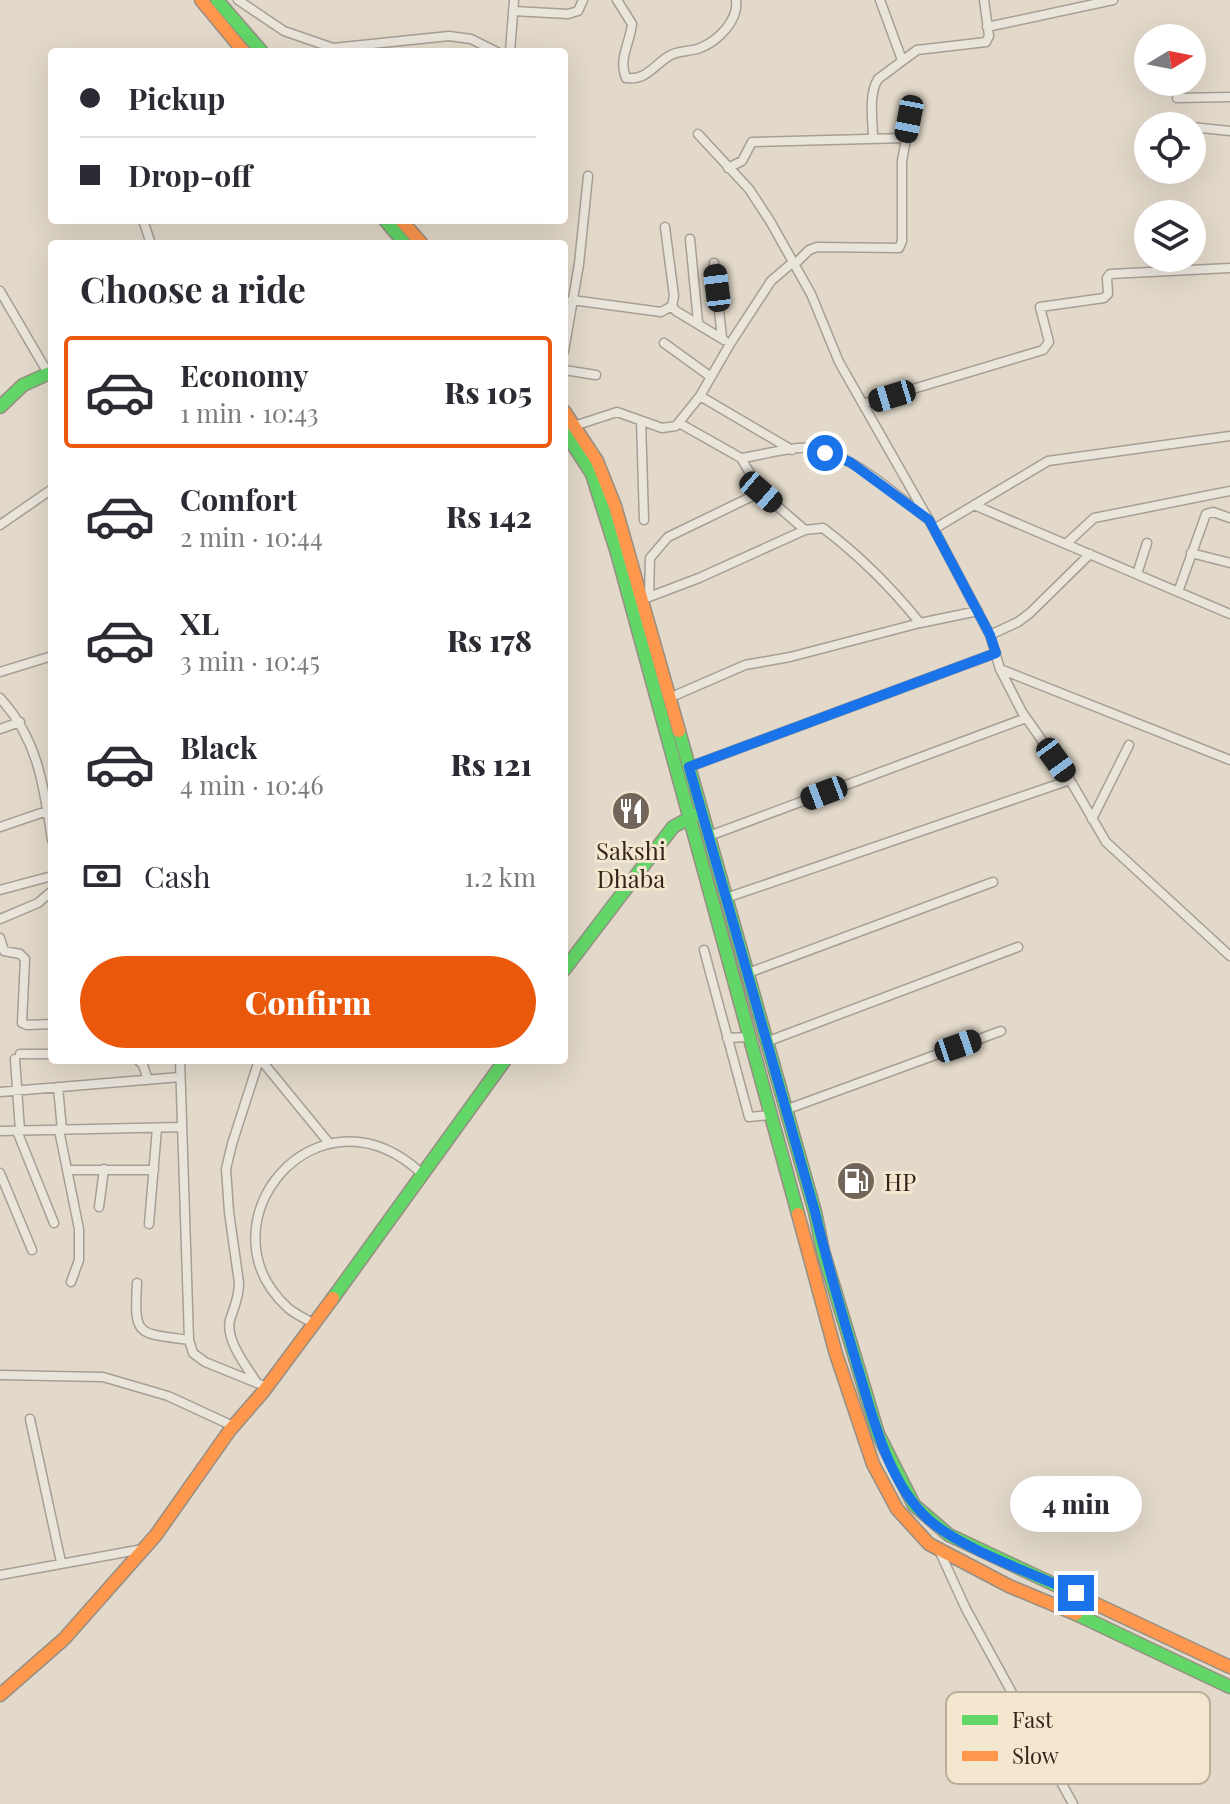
<!DOCTYPE html>
<meta charset="utf-8">
<style>
body{margin:0;font-family:"Playfair Display",serif;background:#f2f2f3;color:#2b2b33;height:100vh;display:flex;flex-direction:column;font-size:30px;white-space:nowrap}
*{box-sizing:border-box;margin:0}
p{font-size:26px;color:#7c7c81}
.icon{flex:none;width:44px;height:44px;fill:none;stroke:currentColor;stroke-width:2;stroke-linecap:round;stroke-linejoin:round}
.map{position:relative;flex:1;overflow:hidden}
.drawer{position:absolute;left:48px;top:240px;width:520px;height:824px;display:flex;flex-direction:column;background:#fff;border-radius:8px;box-shadow:0 8px 32px #0002}
.drawer>*{flex:none}
.hud{position:absolute;left:48px;top:48px;width:520px;height:176px;border-radius:8px;box-shadow:0 8px 32px #0002;display:grid;align-content:center;height:176px;padding:0 32px;background:#fff}
.needle{width:52px;rotate:80deg}
.controls{position:absolute;left:1134px;top:24px;display:grid;gap:16px}
.controls a{display:grid;place-items:center;width:72px;height:72px;border-radius:50%;background:#fff;box-shadow:0 8px 32px #0002;font-size:40px}
.end{position:absolute;width:36px;height:36px;margin:-18px;border:10px solid #1a73e8;background:#fff;box-shadow:0 0 0 4px #fff}
.from{border-radius:50%}
.bubble{position:absolute;height:56px;border-radius:28px;background:#fff;box-shadow:0 8px 32px #0002;font-size:26px;font-weight:800;line-height:56px;text-align:center}
.car{position:absolute;width:24px;height:48px;margin:-24px -12px;border-radius:10px;box-shadow:0 0 6px 2px #0007;background:linear-gradient(#222 24%,#8ab4d8 0 40%,#222 0 76%,#8ab4d8 0 86%,#222 0)}
.hud b{display:flex;align-items:center;gap:28px;height:76px;font-size:30px}
.hud b+b{border-top:2px solid #e1e1e2}
.hud i{width:20px;height:20px;background:#2b2b33}
ul{padding:0;list-style:none}
li{display:flex;align-items:center;gap:24px;height:112px;margin:0 16px 12px;padding:0 16px;border:4px solid transparent;border-radius:8px}
li div{flex:1}
li b{display:block;font-size:30px}
li em{font-style:normal;font-weight:800}
li.active{border-color:#ea580c}
li>.icon{width:72px;height:72px;stroke-width:1.5}
h2{padding:0 32px;font-size:36px;line-height:96px}
.pay{display:flex;align-items:center;gap:20px;height:88px;padding:0 32px;font-size:30px}
.pay p{margin-inline-start:auto}
.button{display:flex;gap:16px;margin-top:auto;padding:16px 32px}
.button a{flex:1;height:92px;border-radius:48px;background:#ea580c;color:#fff;font-size:32px;font-weight:800;line-height:92px;text-align:center}
.map>svg:first-child{display:block}
</style>
<div class="map">
<svg width="1230" height="1804" viewBox="0 0 1230 1804">
<rect width="100%" height="100%" fill="#e2d9ca"/>
<g fill="none" stroke-linecap="round" stroke-linejoin="round">
<!-- street casing -->
<g stroke="#a79e94" stroke-width="11">
<path id="street" d="M 238,0 L 284,31 L 333,48 L 449,36 L 471,39 L 497,52
M 617,0 L 632,24 C 630,43 618,59 626,78 C 646,81 654,65 669,56 C 678,50 690,52 700,48 C 718,41 739,20 736,0
M 880,0 L 902,60
M 513,11 L 568,14 L 578,11 L 583,0
M 987,27 L 1113,0
M 510,52 L 514,0
M 1177,98 L 1230,97
M 1192,127 L 1230,131
M 698,134 L 749,189 L 770,221 L 811,294 L 839,362 L 934,529 L 990,635 L 1000,669 L 1022,712 L 1070,780 L 1106,842 L 1230,956
M 873,139 C 873,121 868,95 878,79 L 917,50 L 986,42 L 989,36 L 984,0
M 728,168 L 742,161 L 752,142 L 906,138
M 143,220 L 151,244
M 690,239 L 698,322
M 714,263 L 722,338
M 794,265 L 809,250 L 817,247 L 899,248 L 902,241 L 902,161 L 913,101
M 0,291 L 48,373
M 572,300 L 661,312 L 672,306 L 674,296 L 665,227
M 672,306 L 676,311 L 724,340
M 664,343 L 711,377
M 564,351 L 579,264 L 588,176
M 564,370 L 596,375
M 700,396 L 792,450
M 863,404 L 1043,350 L 1049,342 L 1040,307 L 1104,298 L 1108,294 L 1107,278 L 1110,274 L 1230,268
M 641,421 L 644,520
M 679,423 L 741,458 L 761,492 L 805,530 L 823,528 C 860,556 891,587 920,623 L 978,611
M 574,426 L 617,412 L 662,428 L 676,426 L 700,396 L 730,344 L 771,281 L 792,263
M 741,458 C 760,456 791,446 809,448 C 854,454 892,493 927,518
M 974,505 L 1230,614
M 0,525 L 52,489
M 934,529 L 1048,461 L 1230,436
M 1066,544 L 1094,518 L 1230,491
M 1191,553 L 1230,563
M 1137,574 L 1147,543
M 1178,592 L 1206,514 L 1213,512 L 1230,518
M 649,596 L 650,558 L 668,537 L 761,492
M 641,600 L 699,578 L 805,530
M 990,635 L 1018,622 L 1030,613 L 1090,554
M 1000,669 L 1230,760
M 0,672 L 52,656
M 0,698 C 38,739 44,787 52,840
M 669,698 L 745,665 L 790,657 L 920,623
M 0,729 L 20,722
M 689,767 L 996,653
M 1092,819 L 1129,745
M 0,827 L 47,811
M 709,836 L 1026,718
M 0,890 L 52,876
M 726,898 L 1070,780
M 0,919 L 38,903 L 52,891
M 0,938 L 4,951 L 20,954 L 25,959 L 22,1023 L 27,1025 L 52,1024
M 704,950 L 749,1117 L 770,1115
M 748,973 L 993,882
M 727,1038 L 749,1037
M 766,1042 L 1018,947
M 20,1054 L 52,1054
M 15,1059 L 20,1131
M 138,1060 L 143,1065 L 148,1080
M 180,1060 L 189,1340 L 193,1353 L 205,1362 L 267,1387
M 261,1060 L 329,1143
M 58,1087 L 62,1130
M 0,1092 L 180,1077
M 785,1110 L 1001,1031
M 59,1130 L 79,1229 L 79,1260 L 71,1282
M 0,1131 L 182,1127
M 17,1131 L 54,1223
M 67,1170 L 154,1170
M 0,1173 L 32,1250
M 99,1207 L 104,1169
M 149,1224 L 157,1128
M 137,1283 C 134,1337 137,1333 189,1340
M 314,1324 C 306,1319 295,1314 288,1308 C 196,1224 317,1077 421,1173
M 0,1375 L 103,1377 L 168,1396 L 233,1426
M 257,1383 C 247,1367 225,1340 230,1320 C 234,1307 239,1298 239,1283 L 229,1212 L 226,1169 L 232,1144 L 259,1060
M 30,1419 L 61,1562
M 939,1550 L 966,1609 L 1073,1804
M 0,1575 L 143,1549"/>
</g>
<!-- fast casing -->
<g stroke="#978e83" stroke-width="15">
<path id="fast" d="M 217,0 L 262,52
M 385,220 L 405,244
M 0,407 L 23,385 L 52,372
M 564,431 L 592,474 L 617,553 L 798,1214
M 679,731 L 815,1212 L 823,1251 L 878,1434 L 914,1505 L 949,1535 L 1066,1590
M 564,970 L 673,827 L 695,815
M 333,1298 L 505,1060
M 1076,1614 L 1230,1687"/>
</g>
<!-- slow casing -->
<g stroke="#978e83" stroke-width="15">
<path id="slow" d="M 201,0 L 244,52
M 401,220 L 422,244
M 564,411 L 597,461 L 615,506 L 679,731
M 798,1214 L 836,1354 L 873,1464 L 897,1509 L 929,1544 L 1009,1586 L 1076,1614
M 1066,1590 L 1230,1667
M 0,1695 L 64,1639 L 156,1535 L 230,1430 L 263,1392 L 333,1298"/>
</g>
<!-- street -->
<use href="#street" stroke="#eae5db" stroke-width="8"/>
<!-- fast -->
<use href="#fast" stroke="#63d668" stroke-width="12"/>
<!-- slow -->
<use href="#slow" stroke="#ff974d" stroke-width="12"/>
</g>
<g fill="none" stroke-linecap="round" stroke-linejoin="round">
<!-- route -->
<path stroke="#1a73e8" stroke-width="10" d="M 825,453 L 850,462 L 929,520 L 990,635 L 996,653 L 689,767 L 815,1212 C 827,1264 842,1314 857,1365 C 872,1415 888,1483 928,1519 C 961,1549 1034,1574 1076,1593"/>
</g>
<!-- icons -->
<defs>
<g id="restaurant-disc" transform="scale(2)"><circle r="9.5" fill="#726559" stroke="#f4e7cf"/><path d="M-5-6h1v4h1v-4h1v4h1v-4h1v5L-1.5 .5V6h-2V.5L-5-1ZM5-6V6H3V1.5H1.5Q1.5-4 5-6Z" fill="#fff"/></g>
<g id="fuel-disc" transform="scale(2)"><circle r="9.5" fill="#726559" stroke="#f4e7cf"/><path d="M-5.5-6h7V0h2V4h1.3V-2.5L3-4.5l.8-.8L6-3V5H2.5V1h-1V6h-7ZM-4.2-4.7v3.2H.2V-4.7Z" fill="#fff"/></g>
</defs>
<g fill-rule="evenodd">
<use href="#restaurant-disc" x="631" y="811"/>
<use href="#fuel-disc" x="856" y="1181"/>
</g>
<g text-anchor="middle" dominant-baseline="central" stroke-width="6" stroke-linejoin="round" paint-order="stroke">
<!-- poi labels -->
<g font-size="24" fill="#35261c" stroke="#f4e7cf">
<text x="631" y="850">Sakshi<tspan x="631" dy="28">Dhaba</tspan></text>
<text x="884" y="1181" text-anchor="start">HP</text>
</g>
</g>
<!-- legend -->
<rect x="946" y="1692" width="264" height="92" rx="12" fill="#f4e7cf" stroke="#bbad99" stroke-width="2"/>
<rect x="962" y="1715" width="36" height="10" fill="#63d668"/>
<rect x="962" y="1751" width="36" height="10" fill="#ff974d"/>
<g font-size="22" fill="#35261c">
<text x="1012" y="1728">Fast</text>
<text x="1012" y="1764">Slow</text>
</g>
</svg>
<div class="controls">
<a><svg class="needle" viewBox="-14 -14 28 28"><path d="M0-13l5 13h-10z" fill="#e53935"/><path d="M0 13l5-13h-10z" fill="#7c7c81"/></svg></a>
<a><svg class="icon" aria-label="locate" viewBox="0 0 24 24"><circle cx="12" cy="12" r="6"/><path d="M12 2v4M12 18v4M2 12h4M18 12h4"/></svg></a>
<a><svg class="icon" aria-label="layers" viewBox="0 0 24 24"><path d="M12 4l9 5-9 5-9-5zM3 14l9 5 9-5"/></svg></a>
</div>
<i class="end from" style="left:825px;top:453px"></i>
<i class="end" style="left:1076px;top:1593px"></i>
<div class="bubble" style="left:1010px;top:1476px;width:132px">4 min</div>
<i class="car" style="left:909px;top:119px;rotate:191deg"></i>
<i class="car" style="left:717px;top:288px;rotate:353deg"></i>
<i class="car" style="left:892px;top:396px;rotate:253deg"></i>
<i class="car" style="left:761px;top:492px;rotate:131deg"></i>
<i class="car" style="left:1056px;top:760px;rotate:144deg"></i>
<i class="car" style="left:824px;top:793px;rotate:249deg"></i>
<i class="car" style="left:958px;top:1046px;rotate:71deg"></i>
<div class="hud">
<b><i class="from"></i>Pickup</b>
<b><i></i>Drop-off</b>
</div>
<section class="drawer">
<h2>Choose a ride</h2>
<ul>
<li class="active"><svg class="icon" aria-label="car" viewBox="0 0 24 24"><path d="M5 17H2v-5l4-1 3-4h7l3 4 3 1v5h-3M9 17h6M6 11h13"/><circle cx="7" cy="17" r="2"/><circle cx="17" cy="17" r="2"/></svg><div><b>Economy</b><p>1 min · 10:43</p></div><em>Rs 105</em></li>
<li><svg class="icon" aria-label="car" viewBox="0 0 24 24"><path d="M5 17H2v-5l4-1 3-4h7l3 4 3 1v5h-3M9 17h6M6 11h13"/><circle cx="7" cy="17" r="2"/><circle cx="17" cy="17" r="2"/></svg><div><b>Comfort</b><p>2 min · 10:44</p></div><em>Rs 142</em></li>
<li><svg class="icon" aria-label="car" viewBox="0 0 24 24"><path d="M5 17H2v-5l4-1 3-4h7l3 4 3 1v5h-3M9 17h6M6 11h13"/><circle cx="7" cy="17" r="2"/><circle cx="17" cy="17" r="2"/></svg><div><b>XL</b><p>3 min · 10:45</p></div><em>Rs 178</em></li>
<li><svg class="icon" aria-label="car" viewBox="0 0 24 24"><path d="M5 17H2v-5l4-1 3-4h7l3 4 3 1v5h-3M9 17h6M6 11h13"/><circle cx="7" cy="17" r="2"/><circle cx="17" cy="17" r="2"/></svg><div><b>Black</b><p>4 min · 10:46</p></div><em>Rs 121</em></li>
</ul>
<div class="pay"><svg class="icon" aria-label="cash" viewBox="0 0 24 24"><path d="M3 7h18v10H3z"/><circle cx="12" cy="12" r="2"/></svg>Cash<p>1.2 km</p></div>
<div class="button"><a>Confirm</a></div>
</section>
</div>
